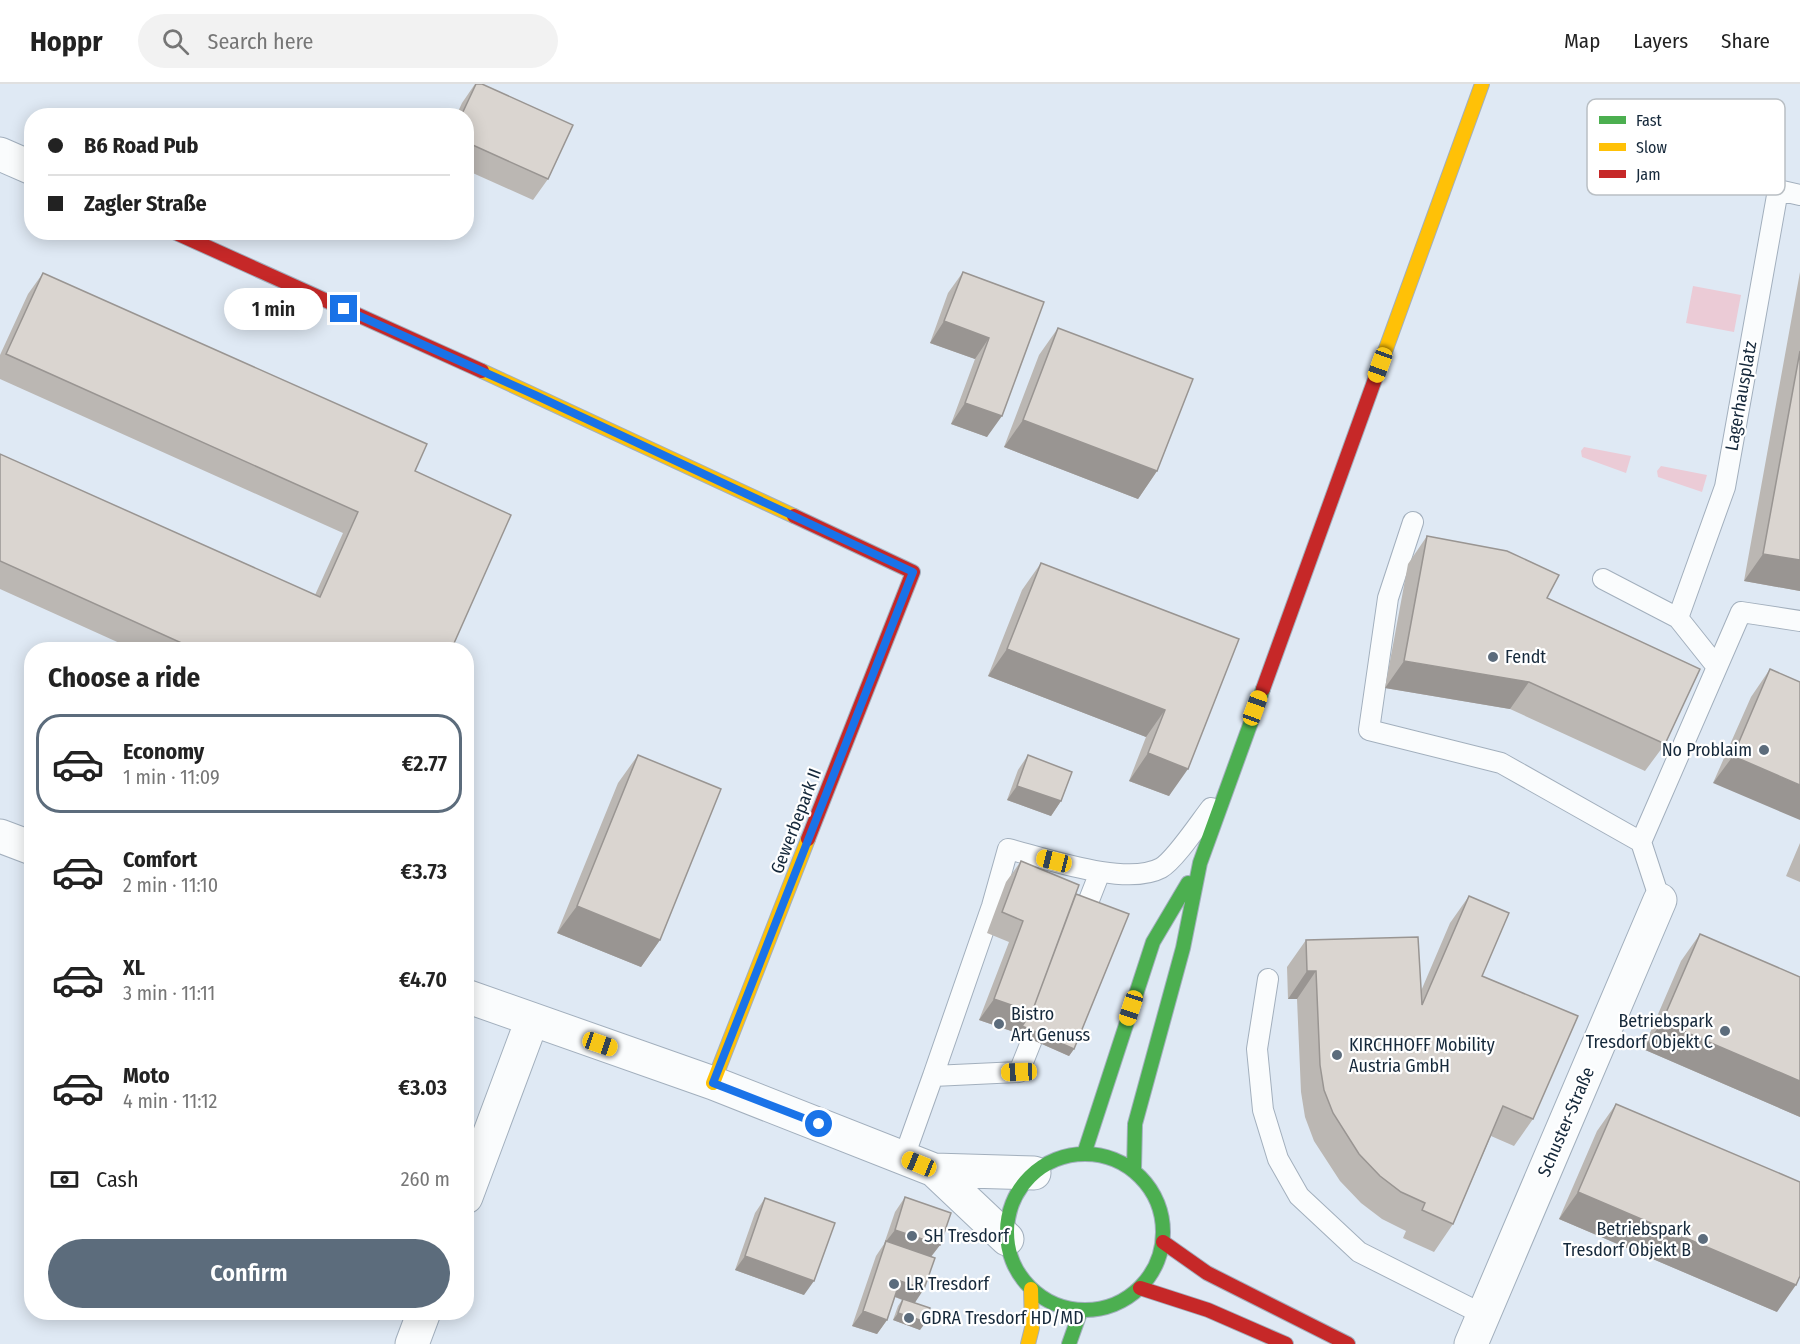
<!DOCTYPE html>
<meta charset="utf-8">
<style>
body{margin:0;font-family:"Fira Sans Condensed",sans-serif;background:#f2f2f2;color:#222;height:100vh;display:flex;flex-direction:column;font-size:22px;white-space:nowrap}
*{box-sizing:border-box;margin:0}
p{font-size:20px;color:#767676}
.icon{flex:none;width:33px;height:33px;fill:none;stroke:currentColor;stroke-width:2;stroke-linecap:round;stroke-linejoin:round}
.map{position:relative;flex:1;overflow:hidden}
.details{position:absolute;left:24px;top:558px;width:450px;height:678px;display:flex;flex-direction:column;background:#fff;border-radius:24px;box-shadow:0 3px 15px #0003}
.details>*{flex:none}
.guide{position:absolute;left:24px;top:24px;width:450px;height:132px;border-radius:24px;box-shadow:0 3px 15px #0003;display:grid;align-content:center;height:132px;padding:0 24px;background:#fff}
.end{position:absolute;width:27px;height:27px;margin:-14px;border:8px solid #1a73e8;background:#fff;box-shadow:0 0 0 3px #fff}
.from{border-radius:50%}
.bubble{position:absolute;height:42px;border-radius:21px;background:#fff;box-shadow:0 3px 15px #0003;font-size:20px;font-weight:600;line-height:42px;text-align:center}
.car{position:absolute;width:18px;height:36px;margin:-18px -9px;border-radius:8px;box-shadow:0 0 4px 2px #0007;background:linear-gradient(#f5c518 24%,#345 0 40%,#f5c518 0 76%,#345 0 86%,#f5c518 0)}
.guide b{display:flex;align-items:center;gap:21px;height:57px;font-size:22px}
.guide b+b{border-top:2px solid #e0e0e0}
.guide i{width:15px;height:15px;background:#222}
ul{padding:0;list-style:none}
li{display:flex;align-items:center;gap:18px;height:99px;margin:0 12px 9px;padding:0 12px;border:3px solid transparent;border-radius:24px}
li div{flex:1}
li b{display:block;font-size:22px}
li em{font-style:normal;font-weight:600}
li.selected{border-color:#5c6c7c}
li>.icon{width:54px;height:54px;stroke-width:1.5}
h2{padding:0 24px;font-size:27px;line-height:72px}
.pay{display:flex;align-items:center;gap:15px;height:66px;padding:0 24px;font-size:22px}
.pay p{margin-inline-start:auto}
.button{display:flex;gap:12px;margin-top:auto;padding:12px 24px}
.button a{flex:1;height:69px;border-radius:36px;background:#5c6c7c;color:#fff;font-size:24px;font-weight:600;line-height:69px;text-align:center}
header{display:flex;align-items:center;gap:36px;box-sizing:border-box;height:84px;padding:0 30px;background:#fff;border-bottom:2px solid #e0e0e0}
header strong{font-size:28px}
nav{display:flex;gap:33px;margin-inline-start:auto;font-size:21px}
.search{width:420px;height:54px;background:#f2f2f2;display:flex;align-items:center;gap:15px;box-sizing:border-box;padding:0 21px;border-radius:33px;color:#767676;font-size:22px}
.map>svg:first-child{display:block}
</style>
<header>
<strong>Hoppr</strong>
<div class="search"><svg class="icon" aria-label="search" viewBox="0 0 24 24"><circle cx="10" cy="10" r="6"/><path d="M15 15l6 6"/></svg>Search here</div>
<nav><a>Map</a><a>Layers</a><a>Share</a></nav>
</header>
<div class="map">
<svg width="1800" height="1260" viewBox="0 0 1800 1260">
<rect width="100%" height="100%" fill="#dfe9f4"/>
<!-- green -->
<path fill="#ebcbd6" d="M 1693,202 L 1741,211 L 1734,248 L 1686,239 Z
M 1584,363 L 1631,372 L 1626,389 L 1582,373 L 1581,367 Z
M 1661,382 L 1707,391 L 1702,408 L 1658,393 L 1657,387 Z"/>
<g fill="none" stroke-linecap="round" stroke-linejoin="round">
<!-- lane casing -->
<g stroke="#a2afbd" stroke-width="22">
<path id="lane" d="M 1413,438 L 1388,514 L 1369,646 L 1501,679 L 1641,758
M 1603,495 L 1678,534 L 1717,583
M 1678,534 L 1725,403 L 1778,106 L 1800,111
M 1660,816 L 1641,758 L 1741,528 L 1800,537
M 1080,839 L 1100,788
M 1268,895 L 1257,965 L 1263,1026 L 1278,1075 L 1299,1112 L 1359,1168 L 1484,1231
M 933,992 L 992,822 L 1008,765 C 1045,774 1126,803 1161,784 C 1175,776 1200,738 1211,724
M 904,1073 L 933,992 L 1019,988 L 1041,933"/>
</g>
<!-- street casing -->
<g stroke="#a2afbd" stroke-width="35">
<path id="street" d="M 0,70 L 32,84
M 0,752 L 32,764
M 466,912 L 713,999 L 934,1086 L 1034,1089
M 934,1086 L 1007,1155
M 466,1113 L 532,936
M 412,1260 L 424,1228
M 1471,1260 L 1660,816"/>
</g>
<!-- fast casing -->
<g stroke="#a2afbd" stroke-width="16">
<path id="fast" d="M1007 1148a78 78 0 1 1 156 0a78 78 0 1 1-156 0Z
M 1084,1070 L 1153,858 L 1188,799
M 1134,1086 L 1135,1040 L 1183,864 L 1200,779 L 1263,605
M 1069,1260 L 1081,1226"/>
</g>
<!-- slow casing -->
<g stroke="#a2afbd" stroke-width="16">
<path id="slow" d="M 1383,273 L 1482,0
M 482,287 L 794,432
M 713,999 L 808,755
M 1028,1260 L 1032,1244 L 1031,1205"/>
</g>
<!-- jam casing -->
<g stroke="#a2afbd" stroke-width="16">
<path id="jam" d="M 174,148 L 482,287
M 794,432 L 913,488 L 808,755
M 1263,605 L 1383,273
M 1163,1158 L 1207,1189 L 1348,1260
M 1140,1204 L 1208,1226 L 1286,1260"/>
</g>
<!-- lane -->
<use href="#lane" stroke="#fafcfd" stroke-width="20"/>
<!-- street -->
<use href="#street" stroke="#fafcfd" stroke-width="33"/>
<!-- fast -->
<use href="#fast" stroke="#4caf50" stroke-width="14"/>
<!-- slow -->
<use href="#slow" stroke="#ffc107" stroke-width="14"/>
<!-- jam -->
<use href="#jam" stroke="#c62828" stroke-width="14"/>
</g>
<!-- wall -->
<path fill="#bbb7b3" d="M 475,0 L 482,0 L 548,95 L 533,116 L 466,86 L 466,32 L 456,32 L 462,19 Z
M 963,188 L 1044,218 L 987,353 L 951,340 L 975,275 L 930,259 L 948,209 Z
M 1800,188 L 1800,507 L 1744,497 Z
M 43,189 L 415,387 L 451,566 L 135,566 L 0,505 L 0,370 L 315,511 L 343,449 L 0,295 L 0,271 L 28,210 Z
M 1058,244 L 1157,387 L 1138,415 L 1004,363 L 1039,271 Z
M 1427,452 L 1547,514 L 1665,660 L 1645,687 L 1510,625 L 1385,604 L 1408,480 Z
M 1041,479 L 1239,555 L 1169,712 L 1129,697 L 1146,653 L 988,592 L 1022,506 Z
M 1770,585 L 1800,598 L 1713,699 L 1751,613 Z
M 638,671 L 660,856 L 641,883 L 557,849 L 618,699 Z
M 1028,671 L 1061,717 L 1051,732 L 1007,716 L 1018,686 Z
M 1800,759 L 1800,798 L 1786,792 Z
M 1021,777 L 1076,810 L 1074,965 L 1069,972 L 1017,949 L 979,936 L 1009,858 L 987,849 L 1006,798 Z
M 1469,812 L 1482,892 L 1533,1035 L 1514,1062 L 1491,1052 L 1453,1140 L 1434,1168 L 1403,1154 L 1406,1147 L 1382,1135 L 1361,1119 L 1340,1097 L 1314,1057 L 1305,1033 L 1301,1008 L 1297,915 L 1288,915 L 1287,883 L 1306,856 L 1421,907 L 1450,839 Z
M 1700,850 L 1800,893 L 1800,1033 L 1643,965 L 1681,877 Z
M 1616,1020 L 1777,1228 L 1559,1135 L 1597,1047 Z
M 905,1113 L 940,1161 L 931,1173 L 915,1219 L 920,1246 L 893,1236 L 898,1222 L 902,1216 L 895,1213 L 887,1236 L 877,1250 L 852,1242 L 876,1172 L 884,1160 L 895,1128 Z
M 765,1114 L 804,1211 L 735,1186 L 755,1129 Z"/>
<!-- shaded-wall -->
<path fill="#999592" d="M 944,237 L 989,254 L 975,275 L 930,259 Z
M 965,319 L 1002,332 L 987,353 L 951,340 Z
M 1023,336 L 1157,387 L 1138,415 L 1004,363 Z
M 1763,470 L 1800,476 L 1800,507 L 1744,497 Z
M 1007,565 L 1165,626 L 1146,653 L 988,592 Z
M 1404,577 L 1529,598 L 1510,625 L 1385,604 Z
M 1148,669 L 1188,685 L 1169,712 L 1129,697 Z
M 1733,672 L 1800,701 L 1800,736 L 1713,699 Z
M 1017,702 L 1061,717 L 1051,732 L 1007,716 Z
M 577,822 L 660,856 L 641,883 L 557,849 Z
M 1307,887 L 1316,887 L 1297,915 L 1288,915 Z
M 994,915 L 1032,928 L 1074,965 L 1069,972 L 1017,949 L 979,936 Z
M 1662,938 L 1800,997 L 1800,1033 L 1643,965 Z
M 1578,1108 L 1796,1201 L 1777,1228 L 1559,1135 Z
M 895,1146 L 940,1161 L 929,1175 L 886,1157 L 884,1160 Z
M 745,1172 L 814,1197 L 804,1211 L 735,1186 Z
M 900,1197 L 924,1205 L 914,1220 L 890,1211 Z
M 863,1227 L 887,1236 L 877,1250 L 852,1242 Z
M 898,1229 L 926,1238 L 920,1246 L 893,1236 Z"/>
<!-- building -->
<path fill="#dad5d0" stroke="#999592" stroke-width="1.5" d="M 476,0 L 482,0 L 573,41 L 548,95 L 466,58 L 466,32 L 461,32 Z
M 963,188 L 1044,218 L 1002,332 L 965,319 L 989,254 L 944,237 Z
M 43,189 L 427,360 L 415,387 L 511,431 L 451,566 L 197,566 L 0,477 L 0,370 L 320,513 L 358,428 L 6,270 Z
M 1058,244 L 1193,295 L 1157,387 L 1023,336 Z
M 1800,267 L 1800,476 L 1763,470 Z
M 1427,452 L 1507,467 L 1559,491 L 1547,514 L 1700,585 L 1665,660 L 1529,598 L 1404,577 Z
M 1041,479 L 1239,555 L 1188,685 L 1148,669 L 1165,626 L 1007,565 Z
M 1770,585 L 1800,598 L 1800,701 L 1733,672 Z
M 638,671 L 721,705 L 660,856 L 577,822 Z
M 1028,671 L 1072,688 L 1061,717 L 1017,702 Z
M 1021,777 L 1079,801 L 1032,928 L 994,915 L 1023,837 L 1002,828 Z
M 1076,810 L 1129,830 L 1074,965 L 1022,942 L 1032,928 Z
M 1469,812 L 1509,829 L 1482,892 L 1578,932 L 1533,1035 L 1503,1022 L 1453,1140 L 1422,1126 L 1425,1119 L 1401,1108 L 1380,1092 L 1359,1070 L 1333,1029 L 1324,1006 L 1320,981 L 1316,887 L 1307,887 L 1306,856 L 1418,853 L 1422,921 Z
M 1700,850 L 1800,893 L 1800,997 L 1662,938 Z
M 1616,1020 L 1800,1098 L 1800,1192 L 1796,1201 L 1578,1108 Z
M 905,1113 L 951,1129 L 940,1161 L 895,1146 Z
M 765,1114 L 835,1139 L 814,1197 L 745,1172 Z
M 886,1157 L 935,1174 L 924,1205 L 900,1197 L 887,1236 L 863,1227 Z
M 903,1215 L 930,1224 L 926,1238 L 898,1229 Z"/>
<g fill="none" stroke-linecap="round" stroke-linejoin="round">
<!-- route -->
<path stroke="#1a73e8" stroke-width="8" d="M 344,225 L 535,311 L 913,488 L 713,999 L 819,1040"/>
</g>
<!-- markers -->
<g fill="#5c6c7c" stroke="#fff" stroke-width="2">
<circle cx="1493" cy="573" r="6"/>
<circle cx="1764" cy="666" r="6"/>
<circle cx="999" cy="940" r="6"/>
<circle cx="1725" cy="947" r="6"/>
<circle cx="1337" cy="971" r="6"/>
<circle cx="912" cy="1152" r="6"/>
<circle cx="1703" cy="1155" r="6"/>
<circle cx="894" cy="1200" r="6"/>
<circle cx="909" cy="1234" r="6"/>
</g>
<g text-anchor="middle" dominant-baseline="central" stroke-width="4.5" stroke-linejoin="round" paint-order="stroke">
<!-- street labels -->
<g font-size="18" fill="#16293b" stroke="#fff">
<text transform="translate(1741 312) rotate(-80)">Lagerhausplatz</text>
<text transform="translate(796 737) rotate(-69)">Gewerbepark II</text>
<text transform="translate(1566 1038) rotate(-67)">Schuster-Straße</text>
</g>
<!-- poi labels -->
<g font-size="18" fill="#16293b" stroke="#fff" text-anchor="start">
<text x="1505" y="573">Fendt</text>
<text x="1752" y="666" text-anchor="end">No Problaim</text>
<text x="1011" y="930">Bistro<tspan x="1011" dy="21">Art Genuss</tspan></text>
<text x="1713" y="937" text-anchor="end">Betriebspark<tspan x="1713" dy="21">Tresdorf Objekt C</tspan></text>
<text x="1349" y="961">KIRCHHOFF Mobility<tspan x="1349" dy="21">Austria GmbH</tspan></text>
<text x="1691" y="1145" text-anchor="end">Betriebspark<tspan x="1691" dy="21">Tresdorf Objekt B</tspan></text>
<text x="924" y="1152">SH Tresdorf</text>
<text x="906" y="1200">LR Tresdorf</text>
<text x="921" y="1234">GDRA Tresdorf HD/MD</text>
</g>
</g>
<!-- legend -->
<rect x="1587" y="15" width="198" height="96" rx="9" fill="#fff" stroke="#b9bfc4" stroke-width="1.5"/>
<rect x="1599" y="32" width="27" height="8" fill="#4caf50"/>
<rect x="1599" y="59" width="27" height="8" fill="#ffc107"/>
<rect x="1599" y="86" width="27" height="8" fill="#c62828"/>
<g font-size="16" fill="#16293b">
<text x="1636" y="42">Fast</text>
<text x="1636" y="69">Slow</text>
<text x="1636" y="96">Jam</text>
</g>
</svg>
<i class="end from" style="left:819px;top:1040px"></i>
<i class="end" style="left:344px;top:225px"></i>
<div class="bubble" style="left:224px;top:204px;width:99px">1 min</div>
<i class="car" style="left:1380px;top:281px;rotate:200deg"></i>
<i class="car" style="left:1255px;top:624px;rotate:20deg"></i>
<i class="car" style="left:1054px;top:777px;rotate:284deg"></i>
<i class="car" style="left:1131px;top:924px;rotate:198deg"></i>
<i class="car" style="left:600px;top:960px;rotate:109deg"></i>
<i class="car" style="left:1019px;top:988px;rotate:268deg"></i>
<i class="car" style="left:919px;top:1080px;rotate:292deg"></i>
<div class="guide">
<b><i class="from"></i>B6 Road Pub</b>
<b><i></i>Zagler Straße</b>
</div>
<section class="details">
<h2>Choose a ride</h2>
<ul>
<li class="selected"><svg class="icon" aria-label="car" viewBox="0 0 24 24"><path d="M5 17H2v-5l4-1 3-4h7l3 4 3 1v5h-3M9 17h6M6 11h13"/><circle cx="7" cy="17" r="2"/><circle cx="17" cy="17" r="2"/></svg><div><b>Economy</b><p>1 min · 11:09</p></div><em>€2.77</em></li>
<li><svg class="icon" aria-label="car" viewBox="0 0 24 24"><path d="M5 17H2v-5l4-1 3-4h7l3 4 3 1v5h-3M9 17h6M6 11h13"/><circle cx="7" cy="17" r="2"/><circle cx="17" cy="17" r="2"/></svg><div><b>Comfort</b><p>2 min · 11:10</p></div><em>€3.73</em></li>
<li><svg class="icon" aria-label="car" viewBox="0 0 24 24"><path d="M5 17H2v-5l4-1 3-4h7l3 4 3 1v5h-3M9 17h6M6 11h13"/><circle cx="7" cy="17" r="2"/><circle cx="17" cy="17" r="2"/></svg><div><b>XL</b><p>3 min · 11:11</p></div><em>€4.70</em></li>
<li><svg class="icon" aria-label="car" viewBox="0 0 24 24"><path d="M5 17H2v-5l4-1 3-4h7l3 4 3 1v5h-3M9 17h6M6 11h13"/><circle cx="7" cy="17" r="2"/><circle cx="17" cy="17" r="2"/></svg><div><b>Moto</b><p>4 min · 11:12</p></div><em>€3.03</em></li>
</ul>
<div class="pay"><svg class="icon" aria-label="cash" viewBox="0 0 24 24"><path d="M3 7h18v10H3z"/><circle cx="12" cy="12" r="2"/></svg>Cash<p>260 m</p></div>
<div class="button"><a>Confirm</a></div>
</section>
</div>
